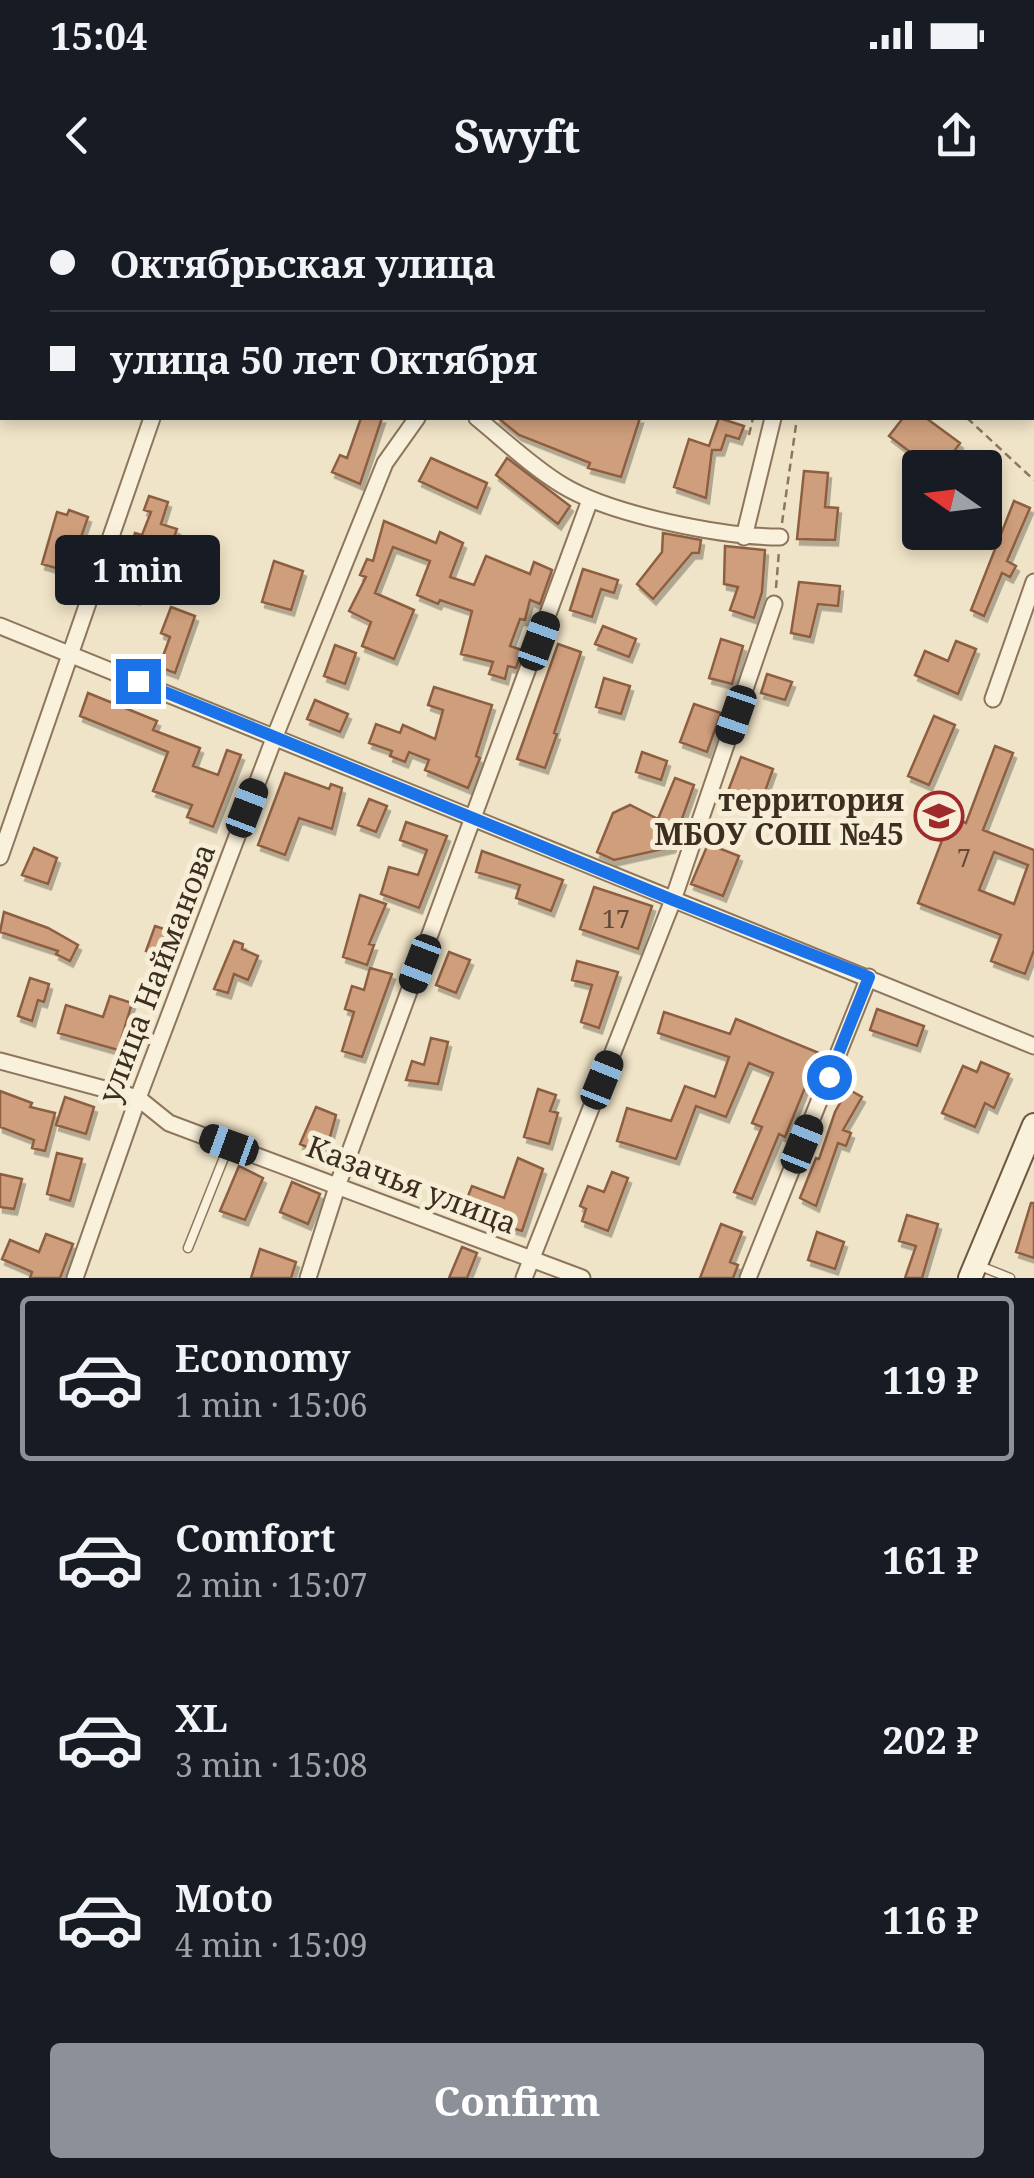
<!DOCTYPE html>
<meta charset="utf-8">
<style>
body{margin:0;font-family:"Noto Serif",serif;background:#242831;color:#f1f3f6;height:100vh;display:flex;flex-direction:column;font-size:38px;white-space:nowrap}
*{box-sizing:border-box;margin:0}
p{font-size:32px;color:#9ea1a6}
.icon{flex:none;width:55px;height:55px;fill:none;stroke:currentColor;stroke-width:2;stroke-linecap:round;stroke-linejoin:round}
.map{position:relative;height:1078px;overflow:hidden}
.sheet{display:flex;flex-direction:column;background:#171b24;flex:1}
.sheet>*{flex:none}
.top-card{position:absolute;left:0px;top:0px;width:1035px;height:220px;box-shadow:0 5px 15px #0003;display:grid;align-content:center;height:220px;padding:0 50px;background:#171b24}
.needle{width:65px;rotate:284deg}
.buttons{position:absolute;left:902px;top:250px;display:grid;gap:20px}
.buttons a{display:grid;place-items:center;width:100px;height:100px;border-radius:10px;background:#171b24;box-shadow:0 5px 15px #0003;font-size:50px}
.end{position:absolute;width:45px;height:45px;margin:-22px;border:12px solid #1a73e8;background:#fff;box-shadow:0 0 0 5px #fff}
.from{border-radius:50%}
.bubble{position:absolute;height:70px;border-radius:10px;background:#171b24;box-shadow:0 5px 15px #0003;font-size:32px;font-weight:700;line-height:70px;text-align:center}
.car{position:absolute;width:30px;height:60px;margin:-30px -15px;border-radius:12px;box-shadow:0 0 8px 2px #0007;background:linear-gradient(#222 24%,#8ab4d8 0 40%,#222 0 76%,#8ab4d8 0 86%,#222 0)}
.top-card b{display:flex;align-items:center;gap:35px;height:95px;font-size:38px}
.top-card b+b{border-top:2px solid #363941}
.top-card i{width:25px;height:25px;background:#f1f3f6}
ul{padding:18px 0 0;list-style:none}
li{display:flex;align-items:center;gap:30px;height:165px;margin:0 20px 15px;padding:0 30px;border:5px solid transparent;border-radius:10px}
li div{flex:1}
li b{display:block;font-size:38px}
li em{font-style:normal;font-weight:700}
li.active{border-color:#8c9099}
li>.icon{width:90px;height:90px;stroke-width:1.5}
.button{display:flex;gap:20px;margin-top:auto;padding:20px 50px}
.button a{flex:1;height:115px;border-radius:10px;background:#8c9099;color:#fff;font-size:40px;font-weight:700;line-height:115px;text-align:center}
.status{display:flex;justify-content:space-between;align-items:center;height:70px;padding:0 50px;background:#171b24;direction:ltr}
.status svg{height:28px;fill:currentColor}
header{display:flex;justify-content:space-between;align-items:center;height:130px;padding:0 50px;background:#171b24;font-size:45px;font-weight:700}
.map>svg:first-child{display:block}
</style>
<div class="status"><b>15:04</b><svg viewBox="0 0 49 12"><path d="M0 12V9h3v3zM5 12V6h3v6zM10 12V3h3v9zM15 12V0h3v12zM26 1h20v11H26zM47 4h2v5h-2z"/></svg></div>
<header><svg class="icon" aria-label="back" viewBox="0 0 24 24"><path d="M15 5l-7 7 7 7"/></svg>Swyft<svg class="icon" aria-label="share" viewBox="0 0 24 24"><path d="M12 15V3M7 8l5-5 5 5M5 13v7h14v-7"/></svg></header>
<div class="map">
<svg width="1034" height="1078" viewBox="0 0 1034 1078">
<defs>
<filter id="shadow"><feDropShadow dx="3" dy="5.5" stdDeviation="0" flood-color="#0004"/></filter>
</defs>
<rect width="100%" height="100%" fill="#f0e4c8"/>
<!-- building -->
<path fill="#cf9f7d" stroke="#8d5f41" stroke-width="2.5" fill-rule="evenodd" filter="url(#shadow)" d="M 361,218 L 382,218 L 360,284 L 332,272 L 340,255 L 347,258 Z
M 498,218 L 640,218 L 621,277 L 588,268 L 590,263 L 519,235 Z
M 719,218 L 744,226 L 739,239 L 726,235 L 721,250 L 712,250 L 706,298 L 674,287 L 689,239 L 709,246 Z
M 903,218 L 926,218 L 960,243 L 942,268 L 931,268 L 889,236 Z
M 431,258 L 487,283 L 477,308 L 419,281 Z
M 507,258 L 570,306 L 558,324 L 496,275 Z
M 804,271 L 828,273 L 825,307 L 838,308 L 835,340 L 797,339 Z
M 149,296 L 168,302 L 161,324 L 177,329 L 170,348 L 151,341 L 138,378 L 142,379 L 137,399 L 114,393 L 135,333 L 142,335 L 151,312 L 144,310 Z
M 1014,301 L 1030,308 L 1007,361 L 1016,366 L 1010,377 L 1002,373 L 984,416 L 971,410 Z
M 69,310 L 88,317 L 77,349 L 83,351 L 76,374 L 42,364 L 57,312 L 67,315 Z
M 384,321 L 436,343 L 440,332 L 463,343 L 450,377 L 474,385 L 486,356 L 530,374 L 534,362 L 552,370 L 540,404 L 530,400 L 525,420 L 520,419 L 510,446 L 522,450 L 516,468 L 508,466 L 505,479 L 489,474 L 493,462 L 461,454 L 472,411 L 440,400 L 438,404 L 417,395 L 430,361 L 393,347 L 375,393 L 414,410 L 394,459 L 362,446 L 371,422 L 349,411 L 366,377 L 360,375 L 367,359 L 373,361 Z
M 663,333 L 701,340 L 699,353 L 692,353 L 653,399 L 637,384 L 662,352 Z
M 725,346 L 765,350 L 762,392 L 754,418 L 730,410 L 738,387 L 724,384 Z
M 274,361 L 303,371 L 291,410 L 262,402 Z
M 583,369 L 618,380 L 614,393 L 601,389 L 592,417 L 570,410 Z
M 799,382 L 840,386 L 838,406 L 818,404 L 810,437 L 791,433 Z
M 171,407 L 195,416 L 175,473 L 159,467 L 170,437 L 161,433 Z
M 603,426 L 636,439 L 629,457 L 595,444 Z
M 721,439 L 743,446 L 732,484 L 709,478 Z
M 956,441 L 976,449 L 958,494 L 915,475 L 925,451 L 948,461 Z
M 558,444 L 581,452 L 554,533 L 557,534 L 545,568 L 517,559 Z
M 335,445 L 356,453 L 345,484 L 324,476 Z
M 767,474 L 792,482 L 785,500 L 761,493 Z
M 604,478 L 630,486 L 621,514 L 596,507 Z
M 434,487 L 492,505 L 476,556 L 480,558 L 468,588 L 425,570 L 429,560 L 409,552 L 405,562 L 390,556 L 392,551 L 369,543 L 376,524 L 400,533 L 403,525 L 435,539 L 443,510 L 428,505 Z
M 88,493 L 157,521 L 153,530 L 200,548 L 193,566 L 218,575 L 227,550 L 241,555 L 213,627 L 187,617 L 192,605 L 153,591 L 168,552 L 80,516 Z
M 315,500 L 348,514 L 340,532 L 307,519 Z
M 694,504 L 721,513 L 707,552 L 680,542 Z
M 934,516 L 955,525 L 929,585 L 908,576 Z
M 995,546 L 1013,553 L 983,630 L 1034,650 L 1034,750 L 1025,774 L 991,761 L 1001,735 L 918,703 L 951,617 L 966,623 ZM 994,652 L 1028,665 L 1014,704 L 979,690 Z
M 642,552 L 667,561 L 661,580 L 636,572 Z
M 741,557 L 773,569 L 758,611 L 725,599 Z
M 285,573 L 329,589 L 331,584 L 342,588 L 332,629 L 299,618 L 285,655 L 258,645 Z
M 675,578 L 694,585 L 672,647 L 614,660 L 597,652 L 613,613 L 630,605 L 658,619 Z
M 369,599 L 387,606 L 376,632 L 358,625 Z
M 406,622 L 447,636 L 419,708 L 381,694 L 389,667 L 418,675 L 427,650 L 400,640 Z
M 708,644 L 739,656 L 723,696 L 691,684 Z
M 34,648 L 57,658 L 48,684 L 22,675 Z
M 482,651 L 563,680 L 551,711 L 516,698 L 520,685 L 476,672 Z
M 594,687 L 652,706 L 638,749 L 580,729 Z
M 360,695 L 386,704 L 369,744 L 374,745 L 367,765 L 343,757 Z
M 4,712 L 48,728 L 78,745 L 70,761 L 56,754 L 58,751 L 0,732 Z
M 155,726 L 176,733 L 167,758 L 146,751 Z
M 234,741 L 243,744 L 242,749 L 258,756 L 248,780 L 234,774 L 228,793 L 214,789 Z
M 449,752 L 470,760 L 456,793 L 436,785 Z
M 577,761 L 618,772 L 599,828 L 581,822 L 592,785 L 572,780 Z
M 370,768 L 392,774 L 362,857 L 342,851 L 354,812 L 345,809 L 352,786 L 364,790 Z
M 30,778 L 49,784 L 44,802 L 38,800 L 32,821 L 18,816 Z
M 110,796 L 132,803 L 118,850 L 58,833 L 66,805 L 103,817 Z
M 877,809 L 924,826 L 917,846 L 870,830 Z
M 664,812 L 730,834 L 736,819 L 819,853 L 785,937 L 779,934 L 752,999 L 734,992 L 762,927 L 752,923 L 773,873 L 749,863 L 726,917 L 696,906 L 676,959 L 617,941 L 627,908 L 671,921 L 685,886 L 715,897 L 729,857 L 658,833 Z
M 431,838 L 448,842 L 438,884 L 406,880 L 412,861 L 424,865 Z
M 981,862 L 1009,874 L 994,908 L 985,903 L 975,927 L 942,913 L 963,866 L 977,872 Z
M 538,889 L 556,895 L 550,911 L 558,913 L 549,944 L 524,937 Z
M 848,889 L 862,897 L 843,930 L 851,933 L 846,946 L 838,943 L 816,1006 L 800,998 L 816,958 L 819,959 L 835,912 Z
M 0,891 L 32,903 L 30,907 L 55,913 L 45,951 L 32,948 L 34,940 L 0,927 Z
M 65,897 L 94,907 L 86,934 L 56,925 Z
M 316,907 L 336,915 L 325,955 L 300,944 Z
M 57,953 L 82,959 L 70,1001 L 47,994 Z
M 518,958 L 543,969 L 522,1031 L 496,1023 L 497,1019 L 464,1006 L 472,986 L 504,998 Z
M 239,966 L 263,978 L 245,1020 L 220,1011 Z
M 612,972 L 628,978 L 608,1031 L 582,1021 L 586,1009 L 580,1006 L 588,986 L 604,992 Z
M 0,974 L 22,979 L 14,1009 L 0,1007 Z
M 292,982 L 320,994 L 308,1024 L 280,1012 Z
M 1031,1003 L 1034,1003 L 1034,1058 L 1016,1052 Z
M 907,1015 L 938,1024 L 922,1078 L 905,1078 L 916,1046 L 899,1041 Z
M 721,1024 L 742,1032 L 730,1062 L 738,1065 L 733,1078 L 700,1078 Z
M 817,1032 L 844,1042 L 835,1069 L 808,1060 Z
M 46,1034 L 73,1044 L 60,1078 L 30,1078 L 32,1072 L 2,1059 L 10,1040 L 39,1052 Z
M 462,1047 L 477,1053 L 467,1078 L 449,1078 Z
M 260,1049 L 296,1062 L 291,1078 L 251,1078 Z"/>
<g fill="none" stroke-linecap="round" stroke-linejoin="round">
<!-- lane casing -->
<g stroke="#8d765c" stroke-width="11">
<path id="lane" d="M 188,1048 L 229,945
M 980,1066 L 1010,1078"/>
</g>
<!-- street casing -->
<g stroke="#8d765c" stroke-width="19">
<path id="street" d="M 226,2 L 227,0
M 509,2 L 510,0
M 833,2 L 834,0
M 477,218 C 504,240 532,267 562,285 C 611,315 723,337 780,337
M 744,337 L 773,218
M 0,426 L 1034,846
M 993,499 L 1034,382
M 0,657 L 152,218
M 0,861 L 138,898 L 169,923 L 582,1078
M 75,1078 L 138,898 L 275,536 L 385,263 L 417,218
M 308,1078 L 338,984 L 590,300
M 524,1078 L 673,700 L 774,404
M 748,1078 L 869,777"/>
</g>
<!-- secondary casing -->
<g stroke="#6f573f" stroke-width="26">
<path id="secondary" d="M 970,1078 L 1034,925"/>
</g>
<!-- path -->
<path stroke="#8d765c" stroke-width="2.5" stroke-dasharray="8 5" stroke-linecap="butt" d="M 810,2 L 811,0
M 954,2 L 955,0
M 1032,118 L 1034,118
M 1032,180 L 1034,179
M 967,218 L 1034,280
M 749,235 L 753,218
M 782,323 L 797,218
M 776,388 L 779,351"/>
<!-- lane -->
<use href="#lane" stroke="#faf1dc" stroke-width="8"/>
<!-- street -->
<use href="#street" stroke="#faf1dc" stroke-width="15"/>
<!-- secondary -->
<use href="#secondary" stroke="#faf1dc" stroke-width="22"/>
</g>
<g fill="none" stroke-linecap="round" stroke-linejoin="round">
<!-- route -->
<path stroke="#1a73e8" stroke-width="12" d="M 138,481 L 673,700 L 869,777 L 829,877"/>
</g>
<!-- icons -->
<defs>
<g id="school-ring" transform="scale(2.5)"><circle r="9.5" fill="#f7eed8" stroke="#9e2a2b" stroke-width="1.5"/><path d="M0-5L7-2L0 1L-7-2ZM-4 1L0 2.5L4 1V4Q0 6-4 4Z" fill="#9e2a2b"/></g>
</defs>
<g fill-rule="evenodd">
<use href="#school-ring" x="939" y="616"/>
</g>
<g text-anchor="middle" dominant-baseline="central" stroke-width="10" stroke-linejoin="round" paint-order="stroke">
<!-- number labels -->
<g font-size="25" fill="#624a37">
<text x="964" y="657">7</text>
<text x="616" y="718">17</text>
</g>
<!-- poi labels -->
<g font-size="30" font-weight="bold" fill="#3d2e20" stroke="#f7eed8" text-anchor="end">
<text x="904" y="599">территория<tspan x="904" dy="34">МБОУ СОШ №45</tspan></text>
</g>
<!-- street labels -->
<g font-size="30" fill="#3d2e20" stroke="#f7eed8">
<text transform="translate(156 773) rotate(-69)">улица Найманова</text>
<text transform="translate(412 984) rotate(21)">Казачья улица</text>
</g>
</g>
</svg>
<div class="buttons">
<a><svg class="needle" viewBox="-14 -14 28 28"><path d="M0-13l5 13h-10z" fill="#e53935"/><path d="M0 13l5-13h-10z" fill="#9ea1a6"/></svg></a>
</div>
<i class="end from" style="left:829px;top:877px"></i>
<i class="end" style="left:138px;top:481px"></i>
<div class="bubble" style="left:55px;top:335px;width:165px">1 min</div>
<i class="car" style="left:539px;top:441px;rotate:20deg"></i>
<i class="car" style="left:736px;top:515px;rotate:199deg"></i>
<i class="car" style="left:247px;top:608px;rotate:21deg"></i>
<i class="car" style="left:420px;top:764px;rotate:201deg"></i>
<i class="car" style="left:602px;top:880px;rotate:22deg"></i>
<i class="car" style="left:802px;top:944px;rotate:22deg"></i>
<i class="car" style="left:229px;top:945px;rotate:290deg"></i>
<div class="top-card">
<b><i class="from"></i>Октябрьская улица</b>
<b><i></i>улица 50 лет Октября</b>
</div>
</div>
<section class="sheet">
<ul>
<li class="active"><svg class="icon" aria-label="car" viewBox="0 0 24 24"><path d="M5 17H2v-5l4-1 3-4h7l3 4 3 1v5h-3M9 17h6M6 11h13"/><circle cx="7" cy="17" r="2"/><circle cx="17" cy="17" r="2"/></svg><div><b>Economy</b><p>1 min · 15:06</p></div><em>119 ₽</em></li>
<li><svg class="icon" aria-label="car" viewBox="0 0 24 24"><path d="M5 17H2v-5l4-1 3-4h7l3 4 3 1v5h-3M9 17h6M6 11h13"/><circle cx="7" cy="17" r="2"/><circle cx="17" cy="17" r="2"/></svg><div><b>Comfort</b><p>2 min · 15:07</p></div><em>161 ₽</em></li>
<li><svg class="icon" aria-label="car" viewBox="0 0 24 24"><path d="M5 17H2v-5l4-1 3-4h7l3 4 3 1v5h-3M9 17h6M6 11h13"/><circle cx="7" cy="17" r="2"/><circle cx="17" cy="17" r="2"/></svg><div><b>XL</b><p>3 min · 15:08</p></div><em>202 ₽</em></li>
<li><svg class="icon" aria-label="car" viewBox="0 0 24 24"><path d="M5 17H2v-5l4-1 3-4h7l3 4 3 1v5h-3M9 17h6M6 11h13"/><circle cx="7" cy="17" r="2"/><circle cx="17" cy="17" r="2"/></svg><div><b>Moto</b><p>4 min · 15:09</p></div><em>116 ₽</em></li>
</ul>
<div class="button"><a>Confirm</a></div>
</section>
